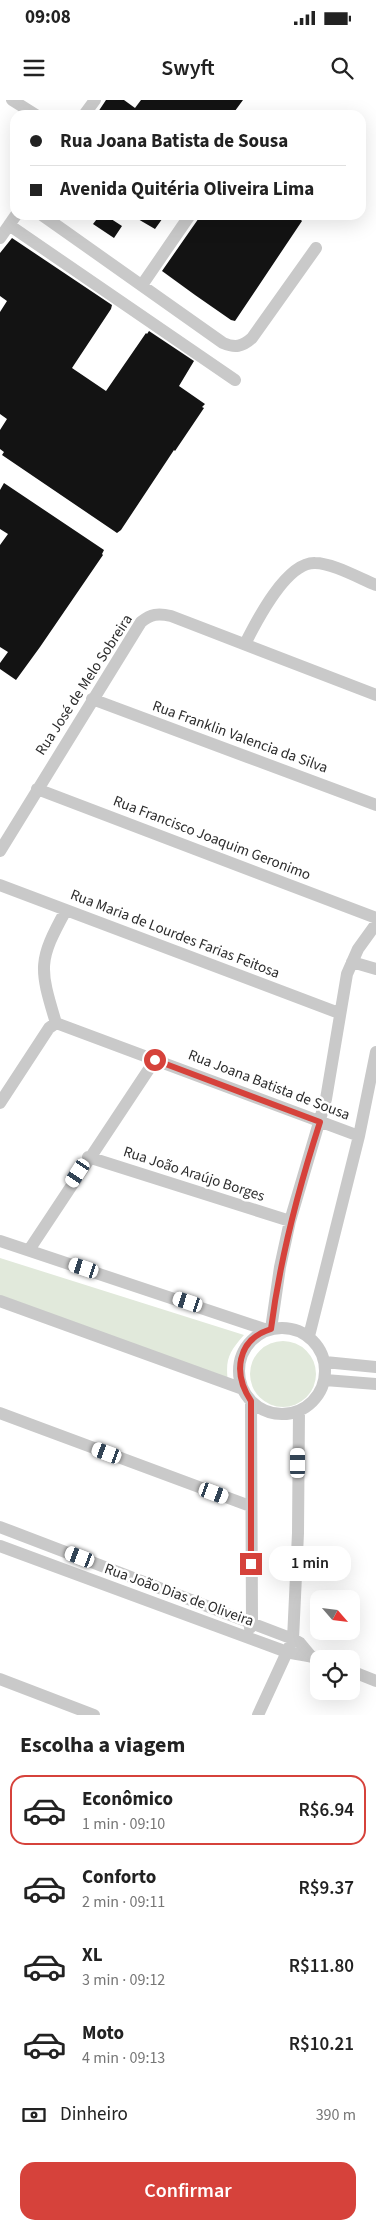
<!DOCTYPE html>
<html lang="pt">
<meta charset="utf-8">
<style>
body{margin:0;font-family:"Source Sans 3",sans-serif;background:#f2f2f2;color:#222;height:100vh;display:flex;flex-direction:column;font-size:19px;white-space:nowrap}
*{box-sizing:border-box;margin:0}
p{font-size:16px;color:#767676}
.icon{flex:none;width:28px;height:28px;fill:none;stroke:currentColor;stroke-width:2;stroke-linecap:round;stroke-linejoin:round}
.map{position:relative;height:1615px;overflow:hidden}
.side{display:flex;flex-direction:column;background:#fff;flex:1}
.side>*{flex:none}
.hud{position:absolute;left:10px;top:10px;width:356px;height:110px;border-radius:15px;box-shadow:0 5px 20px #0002;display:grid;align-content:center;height:110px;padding:0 20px;background:#fff}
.needle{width:32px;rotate:118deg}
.controls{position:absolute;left:310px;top:1490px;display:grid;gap:10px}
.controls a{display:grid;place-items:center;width:50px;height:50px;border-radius:10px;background:#fff;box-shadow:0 5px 20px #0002;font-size:25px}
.end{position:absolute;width:22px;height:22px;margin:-11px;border:6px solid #d6423b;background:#fff;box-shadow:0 0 0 2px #fff}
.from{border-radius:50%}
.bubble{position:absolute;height:35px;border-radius:15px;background:#fff;box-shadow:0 5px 20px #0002;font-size:16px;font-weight:600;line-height:35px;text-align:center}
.car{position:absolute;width:15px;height:30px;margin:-15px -8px;border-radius:6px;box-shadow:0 0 4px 1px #0007;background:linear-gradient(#fff 24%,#345 0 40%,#fff 0 76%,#345 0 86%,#fff 0)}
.hud b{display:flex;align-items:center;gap:18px;height:48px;font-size:19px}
.hud b+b{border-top:1px solid #e0e0e0}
.hud i{width:12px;height:12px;background:#222}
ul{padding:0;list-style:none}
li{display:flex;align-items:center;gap:15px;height:70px;margin:0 10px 8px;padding:0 10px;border:2px solid transparent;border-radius:15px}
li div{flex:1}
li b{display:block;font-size:19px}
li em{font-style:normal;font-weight:600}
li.on{border-color:#d6423b}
li>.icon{width:45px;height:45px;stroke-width:1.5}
h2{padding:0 20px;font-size:22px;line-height:60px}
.pay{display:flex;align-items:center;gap:12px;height:55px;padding:0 20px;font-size:19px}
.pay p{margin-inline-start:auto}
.cta{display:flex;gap:10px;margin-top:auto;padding:10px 20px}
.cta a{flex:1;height:58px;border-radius:15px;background:#d6423b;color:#fff;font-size:20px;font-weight:600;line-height:58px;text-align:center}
.status{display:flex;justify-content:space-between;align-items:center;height:35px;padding:0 25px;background:#fff;direction:ltr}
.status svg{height:14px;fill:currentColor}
header{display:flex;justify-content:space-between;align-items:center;height:65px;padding:0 20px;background:#fff;font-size:22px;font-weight:600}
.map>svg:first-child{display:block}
</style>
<div class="status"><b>09:08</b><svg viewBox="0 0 49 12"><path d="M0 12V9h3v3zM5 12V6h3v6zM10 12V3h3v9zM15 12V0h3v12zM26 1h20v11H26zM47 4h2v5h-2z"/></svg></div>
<header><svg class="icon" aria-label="menu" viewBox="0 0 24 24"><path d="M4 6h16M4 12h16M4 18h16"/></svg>Swyft<svg class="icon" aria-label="search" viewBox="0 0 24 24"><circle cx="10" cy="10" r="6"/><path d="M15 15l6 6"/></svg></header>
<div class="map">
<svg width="376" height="1615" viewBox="0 0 376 1615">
<rect width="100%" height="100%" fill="#fff"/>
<!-- green -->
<path fill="#e1e9db" d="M 0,1158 L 244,1235 C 229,1252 225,1259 228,1282 L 0,1198 Z
M250 1274a33 33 0 1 1 66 0a33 33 0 1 1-66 0Z"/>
<!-- building -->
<path fill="#131313" d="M 106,0 L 124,0 L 135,8 L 141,0 L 243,0 L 232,15 L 164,15 L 160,12 L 158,15 L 130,15 L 125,11 L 122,15 L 96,15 Z
M 100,115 L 105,115 L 122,126 L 114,138 L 93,124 Z
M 131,115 L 165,115 L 155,129 Z
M 201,115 L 235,115 L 239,117 L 240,115 L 302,115 L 300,119 L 302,121 L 235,221 L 231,220 L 195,195 L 162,171 Z
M 12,138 L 112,205 L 111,209 L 72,268 L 106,291 L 146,233 L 147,234 L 149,231 L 194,261 L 179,286 L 205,304 L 202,307 L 204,308 L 175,351 L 174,350 L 121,430 L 117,433 L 2,355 L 4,352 L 0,349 L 0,330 L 7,319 L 0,314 L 0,212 L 7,201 L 0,196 L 0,153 Z
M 4,383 L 104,450 L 102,454 L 103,455 L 40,547 L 16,580 L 0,569 L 0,563 L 8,552 L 0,547 L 0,445 L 8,434 L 0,429 L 0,390 Z"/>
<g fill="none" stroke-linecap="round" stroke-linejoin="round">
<!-- minor -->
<path stroke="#c9c9c9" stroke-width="12" d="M 12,0 L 36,15
M 84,15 L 95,0
M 42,115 L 223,243 C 235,248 242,247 252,238 L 316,148
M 9,125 L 235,280
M 0,138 L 16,115
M 142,185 L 190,115
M 245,544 C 256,522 286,462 315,463 C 332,463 359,478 376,485
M 92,599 L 376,705
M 37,689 L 376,818
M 0,751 L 141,522 C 151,514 158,513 171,516 L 376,595
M 0,785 L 339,913
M 352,862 L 376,869
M 56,923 L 359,1036
M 56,923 C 39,867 38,861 66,810
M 0,1003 L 49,928 L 56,923
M 88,1057 L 290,1121
M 0,1141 L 267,1230
M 29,1150 L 155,960
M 0,1201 L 243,1289
M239 1271a43 43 0 1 1 86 0a43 43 0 1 1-86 0Z
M 271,1229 L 280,1167 L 290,1121 L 326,999 L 347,874 L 358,849 L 376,824
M 309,1236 L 359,1036 L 376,952
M 325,1262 L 376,1267
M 325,1280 L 376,1284
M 0,1313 L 250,1406
M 0,1427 L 293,1539 L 300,1543 L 310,1555
M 0,1446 L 287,1552 C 298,1555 309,1555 320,1559
M 250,1528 L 252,1522 L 251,1301
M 351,1571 L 376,1581
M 0,1579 L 94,1615
M 258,1615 L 293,1539 L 298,1433 L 299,1311"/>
</g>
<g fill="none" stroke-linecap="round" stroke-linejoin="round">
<!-- route -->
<path stroke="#d6423b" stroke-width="6" d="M 155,960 L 320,1022 C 298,1090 280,1158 271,1229 C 236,1240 233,1274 251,1301 L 251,1464"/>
</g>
<g text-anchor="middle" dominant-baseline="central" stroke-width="5" stroke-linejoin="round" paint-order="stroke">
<!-- street labels -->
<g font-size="15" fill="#2c2c2c" stroke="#fff">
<text transform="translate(84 585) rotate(-57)">Rua José de Melo Sobreira</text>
<text transform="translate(240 637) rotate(20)">Rua Franklin Valencia da Silva</text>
<text transform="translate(212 738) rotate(21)">Rua Francisco Joaquim Geronimo</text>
<text transform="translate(175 834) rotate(21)">Rua Maria de Lourdes Farias Feitosa</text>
<text transform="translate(269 985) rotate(21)">Rua Joana Batista de Sousa</text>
<text transform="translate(194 1074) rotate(18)">Rua João Araújo Borges</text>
<text transform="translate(179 1495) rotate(20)">Rua João Dias de Oliveira</text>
</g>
</g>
</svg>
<div class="controls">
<a><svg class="needle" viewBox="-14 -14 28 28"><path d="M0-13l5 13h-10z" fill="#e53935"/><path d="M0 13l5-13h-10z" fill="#767676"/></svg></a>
<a><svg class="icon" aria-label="locate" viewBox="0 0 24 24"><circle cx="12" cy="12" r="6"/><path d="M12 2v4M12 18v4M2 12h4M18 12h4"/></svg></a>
</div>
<i class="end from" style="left:155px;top:960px"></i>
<i class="end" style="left:251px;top:1464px"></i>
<div class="bubble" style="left:269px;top:1446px;width:82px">1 min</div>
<i class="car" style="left:78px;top:1073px;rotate:213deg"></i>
<i class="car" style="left:84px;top:1168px;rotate:288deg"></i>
<i class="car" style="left:188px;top:1202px;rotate:288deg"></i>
<i class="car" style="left:107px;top:1353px;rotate:290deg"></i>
<i class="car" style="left:298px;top:1363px;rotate:0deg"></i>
<i class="car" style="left:214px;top:1393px;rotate:110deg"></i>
<i class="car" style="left:80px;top:1457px;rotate:291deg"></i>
<div class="hud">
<b><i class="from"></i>Rua Joana Batista de Sousa</b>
<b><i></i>Avenida Quitéria Oliveira Lima</b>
</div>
</div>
<section class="side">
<h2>Escolha a viagem</h2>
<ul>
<li class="on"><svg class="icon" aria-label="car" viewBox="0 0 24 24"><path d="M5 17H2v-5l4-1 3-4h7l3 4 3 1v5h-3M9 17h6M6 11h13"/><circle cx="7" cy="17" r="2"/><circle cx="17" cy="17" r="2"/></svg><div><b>Econômico</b><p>1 min · 09:10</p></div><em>R$6.94</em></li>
<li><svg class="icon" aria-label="car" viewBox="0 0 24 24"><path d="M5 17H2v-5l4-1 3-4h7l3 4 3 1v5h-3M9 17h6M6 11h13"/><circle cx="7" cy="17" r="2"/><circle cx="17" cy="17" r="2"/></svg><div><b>Conforto</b><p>2 min · 09:11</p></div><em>R$9.37</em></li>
<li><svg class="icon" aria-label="car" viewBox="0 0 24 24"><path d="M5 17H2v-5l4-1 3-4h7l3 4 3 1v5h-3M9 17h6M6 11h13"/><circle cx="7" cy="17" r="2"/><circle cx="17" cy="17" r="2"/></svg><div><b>XL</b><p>3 min · 09:12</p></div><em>R$11.80</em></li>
<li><svg class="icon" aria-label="car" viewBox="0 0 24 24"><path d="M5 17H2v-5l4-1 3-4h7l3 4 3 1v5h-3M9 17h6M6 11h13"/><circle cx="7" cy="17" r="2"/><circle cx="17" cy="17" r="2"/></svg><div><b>Moto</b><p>4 min · 09:13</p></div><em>R$10.21</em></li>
</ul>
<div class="pay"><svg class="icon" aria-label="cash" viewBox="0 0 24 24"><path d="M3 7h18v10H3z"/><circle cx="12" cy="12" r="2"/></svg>Dinheiro<p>390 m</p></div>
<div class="cta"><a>Confirmar</a></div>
</section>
